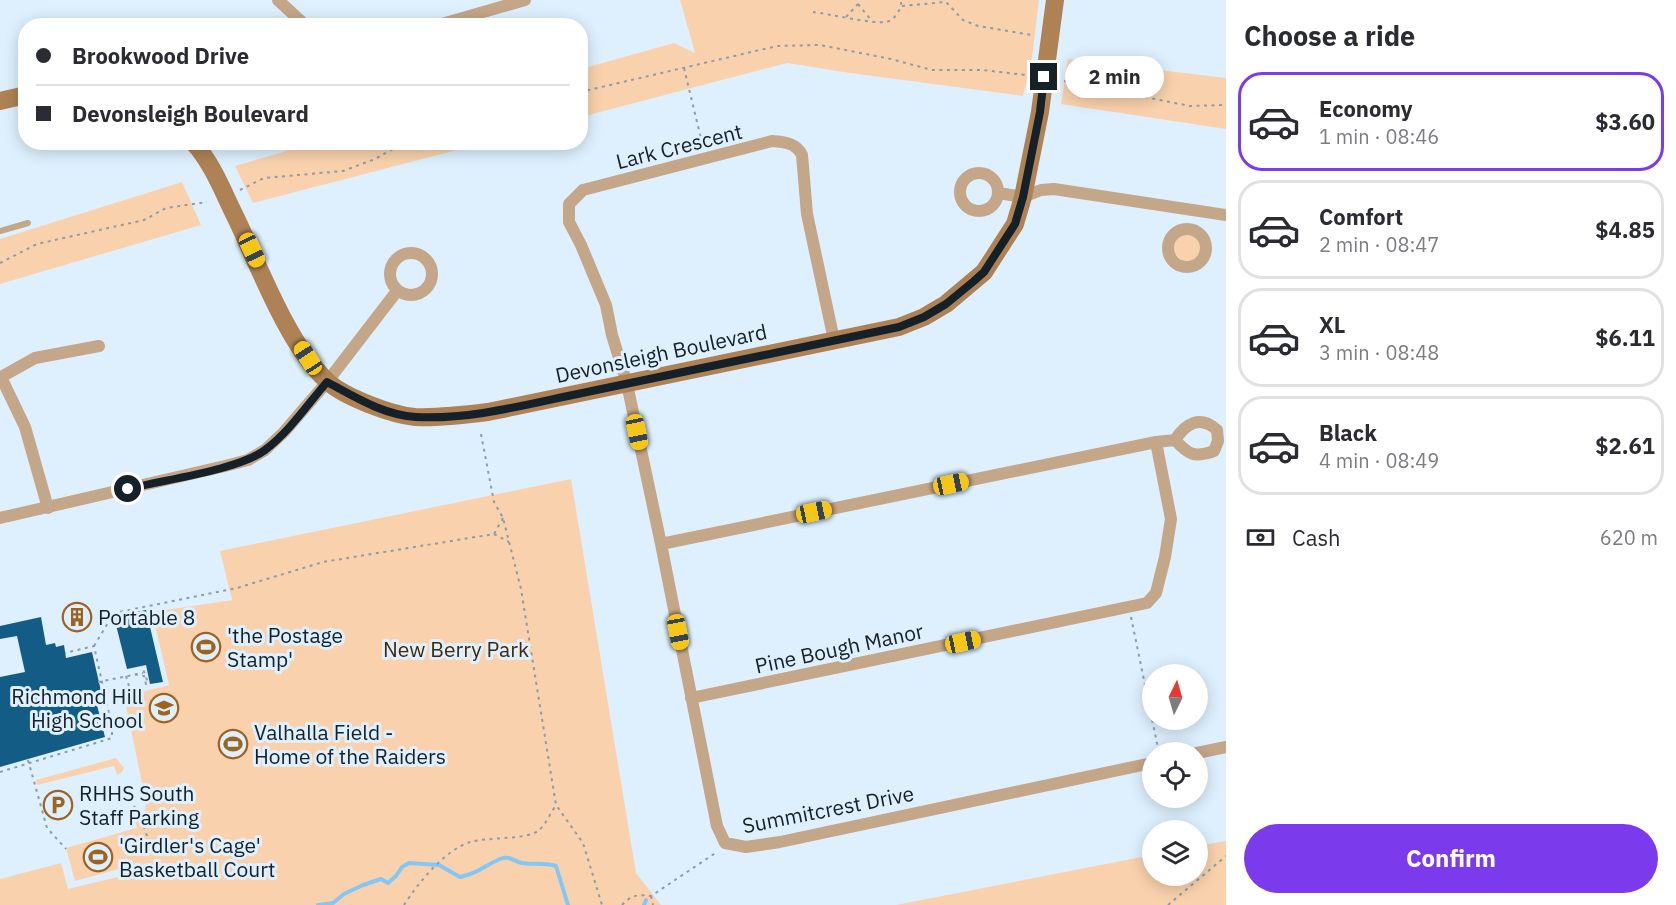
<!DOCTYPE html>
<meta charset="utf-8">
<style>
body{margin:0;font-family:"IBM Plex Sans",sans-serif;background:#f2f2f3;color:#2b2b33;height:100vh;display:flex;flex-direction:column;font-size:22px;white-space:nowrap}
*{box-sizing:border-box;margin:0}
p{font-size:20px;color:#7c7c81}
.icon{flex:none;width:33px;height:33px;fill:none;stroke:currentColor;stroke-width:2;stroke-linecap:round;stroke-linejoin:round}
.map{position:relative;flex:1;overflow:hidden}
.details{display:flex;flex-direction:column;background:#fff;width:450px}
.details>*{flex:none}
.top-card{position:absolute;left:18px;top:18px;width:570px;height:132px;border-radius:24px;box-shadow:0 3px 15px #0003;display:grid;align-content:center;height:132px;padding:0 18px;background:#fff}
.needle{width:39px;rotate:5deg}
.fabs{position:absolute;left:1142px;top:664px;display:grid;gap:12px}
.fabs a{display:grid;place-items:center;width:66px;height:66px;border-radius:50%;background:#fff;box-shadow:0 3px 15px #0003;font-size:30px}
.end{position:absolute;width:27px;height:27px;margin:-14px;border:8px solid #152028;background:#fff;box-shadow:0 0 0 3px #fff}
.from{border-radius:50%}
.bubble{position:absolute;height:42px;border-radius:21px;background:#fff;box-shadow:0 3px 15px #0003;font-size:20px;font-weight:800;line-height:42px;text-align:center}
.car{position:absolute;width:18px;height:36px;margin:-18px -9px;border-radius:8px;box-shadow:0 0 4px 2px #0007;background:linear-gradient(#f5c518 24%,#345 0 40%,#f5c518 0 76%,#345 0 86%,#f5c518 0)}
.top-card b{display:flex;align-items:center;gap:21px;height:57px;font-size:22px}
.top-card b+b{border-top:2px solid #e1e1e2}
.top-card i{width:15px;height:15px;background:#2b2b33}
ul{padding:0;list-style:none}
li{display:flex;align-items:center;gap:18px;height:99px;margin:0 12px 9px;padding:0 6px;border:3px solid #e1e1e2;border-radius:24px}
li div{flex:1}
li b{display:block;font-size:22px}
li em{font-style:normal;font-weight:800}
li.active{border-color:#7c3aed}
li>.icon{width:54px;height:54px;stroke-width:1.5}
h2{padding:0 18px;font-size:27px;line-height:72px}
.pay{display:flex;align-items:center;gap:15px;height:66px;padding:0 18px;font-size:22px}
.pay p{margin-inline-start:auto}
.primary-button{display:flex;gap:12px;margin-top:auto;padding:12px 18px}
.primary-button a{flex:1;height:69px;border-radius:36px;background:#7c3aed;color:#fff;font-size:24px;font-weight:800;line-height:69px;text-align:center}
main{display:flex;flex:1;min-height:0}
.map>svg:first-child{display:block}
</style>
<main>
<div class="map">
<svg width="1226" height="905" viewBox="0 0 1226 905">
<rect width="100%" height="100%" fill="#def0fe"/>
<!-- green -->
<path fill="#f9d2ad" d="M 680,0 L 1039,0 L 1032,58 L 1023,96 L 850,73 L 787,63 L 581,117 L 581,69 L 674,43 L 695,53 Z
M 1068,59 L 1226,78 L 1226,129 L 1061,104 Z
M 318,142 L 484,142 L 484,143 L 253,203 L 235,166 Z
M 182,182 L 201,225 L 0,284 L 0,239 Z
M1174 247a14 14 0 1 1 28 0a14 14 0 1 1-28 0Z
M 571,479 L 636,873 L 661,905 L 0,905 L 0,879 L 61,863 L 68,889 L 134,873 L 130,866 L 75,881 L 66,848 L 137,828 L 135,820 L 145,812 L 146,802 L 126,706 C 132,690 154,690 169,685 L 152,612 L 232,600 L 220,551 Z
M 116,758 L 124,768 L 122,772 L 117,775 L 114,766 L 37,785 L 36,780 Z
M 1226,841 L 1226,905 L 896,905 L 1152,855 L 1152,876 L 1197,876 L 1197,846 Z"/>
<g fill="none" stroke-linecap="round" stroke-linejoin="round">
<!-- stream -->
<path stroke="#83c7f6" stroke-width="4" d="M 318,905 L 333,903 L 344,894 L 363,885 L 381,879 L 388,883 L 396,876 L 402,867 L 409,863 L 439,865 L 460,877 C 480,873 483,866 500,859 C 509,855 513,861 522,863 C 534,865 544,862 556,866 L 568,905
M 644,905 L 646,900"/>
</g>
<!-- building -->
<path fill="#125c86" d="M 85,607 L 87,620 L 70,625 L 67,611 Z
M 146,610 L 163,682 L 150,684 L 146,665 L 127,669 L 114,617 Z
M 41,617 L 46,645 L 55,643 L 56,647 L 64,645 L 66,658 L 92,652 L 101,691 L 94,693 L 105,737 L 0,767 L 0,677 L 25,672 L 17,636 L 0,639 L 0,626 Z"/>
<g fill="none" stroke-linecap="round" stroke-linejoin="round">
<!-- path -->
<path stroke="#8d9ca8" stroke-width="2" stroke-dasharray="3 4.5" stroke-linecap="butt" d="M 858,4 L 872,21
M 902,6 L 946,2 L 963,20 L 978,26 L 1032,35
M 813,12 C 830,14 871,24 886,22 C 895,20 902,9 901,0
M 846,17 L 858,4 L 859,0
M 684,68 L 703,147
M 1064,81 L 1190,106 L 1226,105
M 580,92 L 777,46 L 820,45 L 891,59 L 932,70 L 982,70 L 1026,75
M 240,190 L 264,178 L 343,171 L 375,159 L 405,142
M 0,263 L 37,244 L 144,220 L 166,208 L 207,202
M 481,434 L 494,502 L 503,518 L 521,589 L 556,805 L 583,843 L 602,905
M 494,534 L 509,542
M 111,615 L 129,612 L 130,613
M 1131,617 L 1159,753
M 94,646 L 114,613 L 237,588 L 323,562 L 494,534 L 503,518
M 135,674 L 144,676 L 146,684 L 148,683 L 142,666
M 126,676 L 134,703
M 98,682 L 143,673
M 94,695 L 103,693
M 28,760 L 47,828 L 66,849
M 0,772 L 112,738 L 112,727 L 94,646 L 65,653
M 134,806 L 140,815 L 147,836
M 651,896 L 653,905
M 404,905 C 418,883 445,850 470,842 C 487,837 525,840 538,831 C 545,826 551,812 556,805
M 622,905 C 631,895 639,894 651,896 L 717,852
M 1168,905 L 1226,856"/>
<!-- lane -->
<path stroke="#c4a688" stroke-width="6" d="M 0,231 L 28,223"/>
<!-- street -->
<path stroke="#c4a688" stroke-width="12" d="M 278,0 L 306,26
M 435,26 L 525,0
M960 192a19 19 0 1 1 38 0a19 19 0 1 1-38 0Z
M 998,193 L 1023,197 L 1041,190 L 1054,189 L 1226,215
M1168 248a19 19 0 1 1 38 0a19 19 0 1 1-38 0Z
M390 274a21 21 0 1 1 42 0a21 21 0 1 1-42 0Z
M 834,340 L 807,214 L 802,155 C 796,143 785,142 772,141 L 583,190 L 569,204 L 569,222 L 581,245 L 606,305 L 612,335 L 627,384 L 661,544 L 717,826 L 725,843 L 746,847 L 780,842 L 1152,763
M 48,508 L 25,427 L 1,377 L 35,358 L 99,346
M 0,518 L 225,466 L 248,460 L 265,450 L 284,432 L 327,382 L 397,291
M 661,544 L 1156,442 L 1175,440 C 1189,455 1194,458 1214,451 L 1218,441 L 1217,430 C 1200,415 1186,423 1175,440
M 691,698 L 1147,603 L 1156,593 L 1165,557 L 1171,519 L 1156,442
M 1197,753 L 1226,747"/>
<!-- secondary -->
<path stroke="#ae8255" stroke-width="18" d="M 0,101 L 26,95
M 193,142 C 213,164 223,192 236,218 C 259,266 288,345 327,381 C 344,397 392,415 415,417 C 439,418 464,415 488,412 L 899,327 L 924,317 L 946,304 L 984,272 L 1015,224 L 1023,197 L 1040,112 L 1055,0"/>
</g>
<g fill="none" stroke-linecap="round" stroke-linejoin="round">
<!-- route -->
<path stroke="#152028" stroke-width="8" d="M 128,489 C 162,480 239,470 265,450 C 289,432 308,404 327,382 C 355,397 383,415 416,417 C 473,420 531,403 587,392 C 691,371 795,348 899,327 L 924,317 L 946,304 L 974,281 L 984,272 L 1015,224 L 1023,197 L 1040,112 L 1044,77"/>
</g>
<!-- icons -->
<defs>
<g id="building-ring" transform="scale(1.5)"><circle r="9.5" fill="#def0fe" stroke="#9d6421" stroke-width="1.5"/><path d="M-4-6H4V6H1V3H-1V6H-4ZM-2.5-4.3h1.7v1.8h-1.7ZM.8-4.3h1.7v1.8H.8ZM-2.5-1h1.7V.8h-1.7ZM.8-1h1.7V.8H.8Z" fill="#9d6421"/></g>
<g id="stadium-ring" transform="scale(1.5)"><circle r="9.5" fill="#def0fe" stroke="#9d6421" stroke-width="1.5"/><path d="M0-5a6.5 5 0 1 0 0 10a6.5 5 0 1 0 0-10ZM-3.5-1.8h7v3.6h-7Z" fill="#9d6421"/></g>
<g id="school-ring" transform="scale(1.5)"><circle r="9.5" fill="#def0fe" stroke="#9d6421" stroke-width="1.5"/><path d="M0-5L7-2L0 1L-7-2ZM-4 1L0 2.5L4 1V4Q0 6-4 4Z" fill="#9d6421"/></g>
<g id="parking-ring" transform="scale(1.5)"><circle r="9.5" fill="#def0fe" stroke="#9d6421" stroke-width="1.5"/><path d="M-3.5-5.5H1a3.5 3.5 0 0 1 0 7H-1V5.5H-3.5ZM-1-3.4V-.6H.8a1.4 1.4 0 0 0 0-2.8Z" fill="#9d6421"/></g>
</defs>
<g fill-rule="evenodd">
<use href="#building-ring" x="77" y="617"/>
<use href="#stadium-ring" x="206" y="647"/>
<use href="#school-ring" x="164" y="708"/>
<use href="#stadium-ring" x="233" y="744"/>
<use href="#parking-ring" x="58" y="805"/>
<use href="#stadium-ring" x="98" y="857"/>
</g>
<g text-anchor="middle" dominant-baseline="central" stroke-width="6" stroke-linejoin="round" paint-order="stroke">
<!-- street labels -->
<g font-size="21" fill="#152028" stroke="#def0fe">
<text transform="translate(679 146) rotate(-14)">Lark Crescent</text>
<text transform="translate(661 353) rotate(-12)">Devonsleigh Boulevard</text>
<text transform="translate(839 648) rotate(-12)">Pine Bough Manor</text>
<text transform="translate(828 809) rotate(-11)">Summitcrest Drive</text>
</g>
<!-- poi labels -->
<g font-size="21" fill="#152028" stroke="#def0fe" text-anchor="start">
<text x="98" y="617">Portable 8</text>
<text x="227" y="635">'the Postage<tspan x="227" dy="24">Stamp'</tspan></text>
<text x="143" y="696" text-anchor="end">Richmond Hill<tspan x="143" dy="24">High School</tspan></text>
<text x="254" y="732">Valhalla Field -<tspan x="254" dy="24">Home of the Raiders</tspan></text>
<text x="79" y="793">RHHS South<tspan x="79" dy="24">Staff Parking</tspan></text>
<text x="119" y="845">'Girdler's Cage'<tspan x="119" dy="24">Basketball Court</tspan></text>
</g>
<!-- park labels -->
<g font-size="21" fill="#422707" stroke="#def0fe">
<text x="456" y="649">New Berry Park</text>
</g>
</g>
</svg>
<div class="fabs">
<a><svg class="needle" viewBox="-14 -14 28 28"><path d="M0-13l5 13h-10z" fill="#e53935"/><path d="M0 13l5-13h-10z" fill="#7c7c81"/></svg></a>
<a><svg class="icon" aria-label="locate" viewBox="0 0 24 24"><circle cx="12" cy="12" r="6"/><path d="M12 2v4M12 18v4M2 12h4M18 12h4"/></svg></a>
<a><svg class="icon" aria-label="layers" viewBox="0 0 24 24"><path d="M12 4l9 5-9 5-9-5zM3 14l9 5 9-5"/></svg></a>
</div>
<i class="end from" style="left:128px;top:489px"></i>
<i class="end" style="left:1044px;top:77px"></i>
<div class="bubble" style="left:1065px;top:56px;width:99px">2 min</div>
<i class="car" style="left:252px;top:250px;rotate:155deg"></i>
<i class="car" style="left:308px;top:358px;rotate:327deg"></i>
<i class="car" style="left:637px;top:432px;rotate:168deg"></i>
<i class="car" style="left:951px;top:484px;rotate:78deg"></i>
<i class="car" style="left:814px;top:512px;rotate:78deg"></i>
<i class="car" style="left:678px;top:632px;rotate:169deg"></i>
<i class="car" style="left:963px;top:642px;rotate:78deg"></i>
<div class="top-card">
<b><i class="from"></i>Brookwood Drive</b>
<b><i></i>Devonsleigh Boulevard</b>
</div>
</div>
<section class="details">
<h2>Choose a ride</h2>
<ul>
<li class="active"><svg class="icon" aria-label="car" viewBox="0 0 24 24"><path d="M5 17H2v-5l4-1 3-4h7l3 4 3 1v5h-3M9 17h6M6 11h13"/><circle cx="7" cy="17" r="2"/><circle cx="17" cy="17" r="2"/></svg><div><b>Economy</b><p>1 min · 08:46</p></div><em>$3.60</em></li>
<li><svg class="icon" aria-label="car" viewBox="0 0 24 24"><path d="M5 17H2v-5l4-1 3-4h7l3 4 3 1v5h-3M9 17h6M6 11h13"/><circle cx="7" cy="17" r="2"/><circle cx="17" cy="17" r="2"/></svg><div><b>Comfort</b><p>2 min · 08:47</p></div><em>$4.85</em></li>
<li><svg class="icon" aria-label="car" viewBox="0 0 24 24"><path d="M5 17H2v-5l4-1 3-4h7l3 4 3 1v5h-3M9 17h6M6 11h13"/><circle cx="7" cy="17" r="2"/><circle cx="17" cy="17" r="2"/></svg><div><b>XL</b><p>3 min · 08:48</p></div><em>$6.11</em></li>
<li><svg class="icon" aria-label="car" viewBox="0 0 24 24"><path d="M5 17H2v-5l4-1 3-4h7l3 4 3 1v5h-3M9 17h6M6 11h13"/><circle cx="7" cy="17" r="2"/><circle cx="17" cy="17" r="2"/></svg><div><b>Black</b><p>4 min · 08:49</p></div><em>$2.61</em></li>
</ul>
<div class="pay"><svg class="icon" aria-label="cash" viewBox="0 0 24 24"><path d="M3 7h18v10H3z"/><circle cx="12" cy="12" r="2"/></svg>Cash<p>620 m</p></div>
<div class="primary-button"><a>Confirm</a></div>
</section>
</main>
